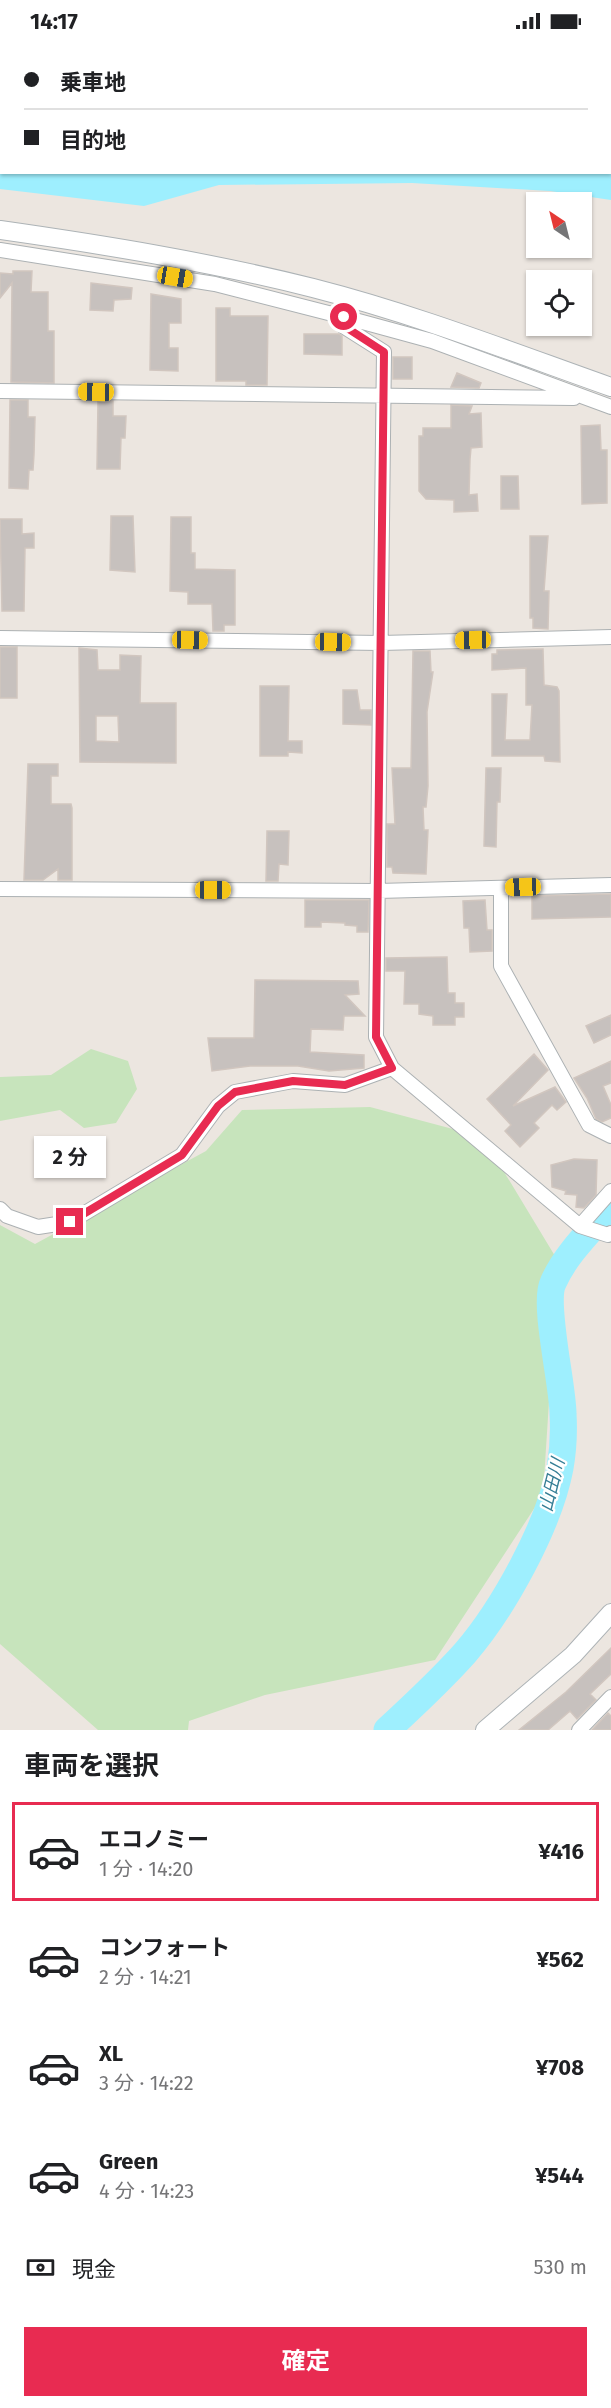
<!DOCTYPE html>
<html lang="ja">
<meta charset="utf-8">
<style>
body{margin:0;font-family:"Fira Sans","Noto Sans JP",sans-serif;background:#f2f2f2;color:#202124;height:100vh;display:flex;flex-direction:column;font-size:22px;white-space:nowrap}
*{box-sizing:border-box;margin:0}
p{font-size:20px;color:#757577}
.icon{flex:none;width:33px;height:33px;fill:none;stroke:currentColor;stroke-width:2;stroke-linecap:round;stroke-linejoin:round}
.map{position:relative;height:1688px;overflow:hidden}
.sheet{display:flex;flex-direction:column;background:#fff;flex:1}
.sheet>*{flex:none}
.guide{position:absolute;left:0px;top:0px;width:612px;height:132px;box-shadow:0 2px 4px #0004;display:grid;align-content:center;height:132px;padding:0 24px;background:#fff}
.needle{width:39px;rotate:325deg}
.tools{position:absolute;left:526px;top:150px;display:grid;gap:12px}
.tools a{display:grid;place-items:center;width:66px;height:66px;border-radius:0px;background:#fff;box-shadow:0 2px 4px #0004;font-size:30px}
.end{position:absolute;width:27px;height:27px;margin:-14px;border:8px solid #e82b51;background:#fff;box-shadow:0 0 0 3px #fff}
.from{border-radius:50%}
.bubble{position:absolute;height:42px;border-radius:0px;background:#fff;box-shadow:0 2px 4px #0004;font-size:20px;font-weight:700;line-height:42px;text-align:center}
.car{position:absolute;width:18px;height:36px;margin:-18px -9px;border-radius:8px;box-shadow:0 0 4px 2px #0007;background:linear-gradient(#f5c518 24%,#345 0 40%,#f5c518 0 76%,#345 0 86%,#f5c518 0)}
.guide b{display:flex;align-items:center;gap:21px;height:57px;font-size:22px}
.guide b+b{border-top:2px solid #e0e0e0}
.guide i{width:15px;height:15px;background:#202124}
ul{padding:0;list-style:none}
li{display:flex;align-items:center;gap:18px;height:99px;margin:0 12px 9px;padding:0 12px;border:3px solid transparent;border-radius:0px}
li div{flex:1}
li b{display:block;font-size:22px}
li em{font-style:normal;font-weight:700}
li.on{border-color:#e82b51}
li>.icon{width:54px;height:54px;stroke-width:1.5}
h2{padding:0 24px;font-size:27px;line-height:72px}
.pay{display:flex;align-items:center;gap:15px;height:66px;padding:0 24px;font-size:22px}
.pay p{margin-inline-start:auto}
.button{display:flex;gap:12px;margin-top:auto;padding:12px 24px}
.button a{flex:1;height:69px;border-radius:0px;background:#e82b51;color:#fff;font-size:24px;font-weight:700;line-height:69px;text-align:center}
.status{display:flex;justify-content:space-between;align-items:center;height:42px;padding:0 30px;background:#fff;direction:ltr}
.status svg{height:16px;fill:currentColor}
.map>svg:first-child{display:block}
</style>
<div class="status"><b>14:17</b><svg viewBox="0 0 49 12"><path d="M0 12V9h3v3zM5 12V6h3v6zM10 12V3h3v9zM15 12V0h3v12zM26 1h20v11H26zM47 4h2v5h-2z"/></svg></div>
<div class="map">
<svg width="611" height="1688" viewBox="0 0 611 1688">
<rect width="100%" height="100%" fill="#ece6e0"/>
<!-- green -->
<path fill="#c7e4bc" d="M 91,1007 L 128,1019 L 137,1047 L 116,1081 L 84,1086 L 60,1068 L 0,1079 L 0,1035 L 51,1033 Z
M 370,1065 L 483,1095 L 558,1219 L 543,1453 L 435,1618 L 265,1653 L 189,1679 L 188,1688 L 98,1688 L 0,1602 L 0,1183 L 35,1202 L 206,1109 L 242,1068 Z"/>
<!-- water -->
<path fill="#9eeffe" d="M 0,0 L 602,1 L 2,2 L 2,130 L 610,130 L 611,3 L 611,158 L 550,149 L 412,141 L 219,143 L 144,164 L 0,147 Z"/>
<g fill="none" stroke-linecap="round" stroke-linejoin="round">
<!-- river -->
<path stroke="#9eeffe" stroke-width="27" d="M 387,1688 C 413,1664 441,1638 465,1611 C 503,1567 549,1484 560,1426 C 563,1409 564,1389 563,1372 C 563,1343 543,1262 553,1241 C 565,1213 591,1188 611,1165"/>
</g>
<!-- building -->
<path fill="#c7c1be" stroke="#d1c6bf" stroke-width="1.5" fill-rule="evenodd" d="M 13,229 L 32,229 L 31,250 L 48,250 L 48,289 L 54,289 L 54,341 L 11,340 L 12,241 L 0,256 L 0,231 L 13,232 Z
M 91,241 L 132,246 L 131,257 L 114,258 L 113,269 L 90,268 Z
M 151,252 L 181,257 L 181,281 L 169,281 L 169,306 L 178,306 L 178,329 L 150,328 Z
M 216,266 L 230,266 L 230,274 L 268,274 L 267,343 L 246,343 L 246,339 L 216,339 Z
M 304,292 L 339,292 L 342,294 L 342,313 L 304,312 Z
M 393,315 L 412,315 L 412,337 L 393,337 Z
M 457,331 L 481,341 L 479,346 L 451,345 Z
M 10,358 L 28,358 L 28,375 L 35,375 L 34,412 L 33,428 L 29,428 L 28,447 L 9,446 Z
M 98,359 L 113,359 L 113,374 L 126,374 L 125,396 L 121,396 L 120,427 L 97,427 Z
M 451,363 L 472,364 L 469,372 L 481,371 L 482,405 L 471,406 L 470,417 L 469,453 L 477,452 L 478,469 L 454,470 L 454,458 L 426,457 L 419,449 L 419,394 L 423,394 L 423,386 L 451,386 Z
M 600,383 L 601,408 L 607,408 L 607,461 L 582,462 L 581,384 Z
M 501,434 L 518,434 L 519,467 L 501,467 Z
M 111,474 L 133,474 L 135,530 L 110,528 Z
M 171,475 L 191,475 L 191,511 L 195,511 L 195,527 L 235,528 L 235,583 L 224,583 L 224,589 L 213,589 L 212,562 L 188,562 L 188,550 L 170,549 Z
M 0,477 L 22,477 L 22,492 L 34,491 L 34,506 L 25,506 L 24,569 L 2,569 Z
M 530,494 L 548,494 L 544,549 L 549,549 L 548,587 L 533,586 L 533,576 L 530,576 Z
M 0,605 L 17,605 L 17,656 L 0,656 Z
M 79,606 L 97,608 L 98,628 L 120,628 L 120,613 L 141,614 L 140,661 L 176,661 L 176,721 L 80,720 ZM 96,674 L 118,674 L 119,700 L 96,699 Z
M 543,607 L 544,643 L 557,645 L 559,649 L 560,720 L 545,719 L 544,714 L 492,714 L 492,652 L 507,652 L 505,698 L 530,698 L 532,663 L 526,663 L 526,626 L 492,628 L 492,612 L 497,612 L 497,608 Z
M 413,609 L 430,609 L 431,630 L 433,630 L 427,670 L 428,744 L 426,765 L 423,765 L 424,788 L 428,788 L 426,832 L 393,831 L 392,825 L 387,825 L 387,782 L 395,782 L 392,726 L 411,726 Z
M 260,644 L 289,644 L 288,699 L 302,699 L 302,711 L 288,710 L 288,714 L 260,714 Z
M 343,648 L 357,648 L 360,668 L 371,668 L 371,683 L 343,682 Z
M 28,722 L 58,722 L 58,734 L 51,734 L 51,762 L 71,762 L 72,766 L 72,838 L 58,838 L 58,827 L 43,838 L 24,838 Z
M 486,726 L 501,726 L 500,760 L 497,760 L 496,805 L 484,804 Z
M 267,789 L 289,789 L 288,823 L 279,822 L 278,839 L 266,839 Z
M 611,852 L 611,875 L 532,877 L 532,854 Z
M 305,858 L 369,858 L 368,890 L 357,890 L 357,884 L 345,883 L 345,881 L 321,880 L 321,885 L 305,885 Z
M 485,858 L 487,888 L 492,888 L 492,909 L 470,910 L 469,886 L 464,886 L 463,859 Z
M 447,915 L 448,951 L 455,951 L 455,961 L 464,961 L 464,975 L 455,975 L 455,983 L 433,983 L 433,974 L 419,972 L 419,962 L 404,962 L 405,929 L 386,929 L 386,916 Z
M 255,938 L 358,939 L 359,952 L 345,953 L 365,974 L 344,974 L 343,988 L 311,987 L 310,1010 L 364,1013 L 364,1026 L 329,1029 L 298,1024 L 250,1024 L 212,1029 L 208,996 L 254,996 Z
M 611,973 L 611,993 L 594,1001 L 586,984 Z
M 534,1012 L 548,1028 L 513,1064 L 555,1045 L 566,1060 L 557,1068 L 552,1063 L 534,1081 L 539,1086 L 520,1105 L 505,1089 L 511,1083 L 487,1057 Z
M 611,1019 L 611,1041 L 603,1044 L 611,1063 L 611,1076 L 602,1080 L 596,1077 L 587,1056 L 574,1036 Z
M 574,1117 L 597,1118 L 596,1153 L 584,1166 L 576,1165 L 577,1153 L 565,1152 L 566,1149 L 552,1145 L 551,1123 Z
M 611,1606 L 611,1632 L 590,1652 L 596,1658 L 577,1677 L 570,1669 L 548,1688 L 519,1688 L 566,1650 Z
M 608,1671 L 611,1674 L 611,1688 L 592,1688 Z"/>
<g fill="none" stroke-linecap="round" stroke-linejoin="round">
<!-- street casing -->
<g stroke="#acb1b3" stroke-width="16">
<path id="street" d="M 0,208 L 215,242 L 344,275 L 432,299 L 611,365
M 344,275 L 343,284 L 384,310 L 376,995 L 392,1026 L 580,1184 L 608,1193 L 611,1191
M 0,349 L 574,356
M 0,596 L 381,601 L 611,595
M 501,846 L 501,924 L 589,1083 L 611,1094
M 0,847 L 378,849 L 611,843
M 0,1167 L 7,1174 L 38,1185 L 70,1180 L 182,1113 L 218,1064 L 235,1050 L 293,1039 L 345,1043 L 392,1026
M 580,1184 L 611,1149
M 579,1688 L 611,1655"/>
</g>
<!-- secondary casing -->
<g stroke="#adb3b6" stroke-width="20">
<path id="secondary" d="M 0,188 C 105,203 210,220 313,246 C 415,272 512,310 611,345
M 485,1688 L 573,1613 L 611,1571"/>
</g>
<!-- street -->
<use href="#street" stroke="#fff" stroke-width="14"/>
<!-- secondary -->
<use href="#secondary" stroke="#fff" stroke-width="18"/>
</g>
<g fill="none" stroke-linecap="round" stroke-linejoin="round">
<!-- route -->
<path stroke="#e82b51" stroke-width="8" d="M 70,1180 L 182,1113 L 218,1064 L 235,1050 L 293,1039 L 345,1043 L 392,1026 L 376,995 L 384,310 L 344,284 L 344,275"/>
</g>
<g text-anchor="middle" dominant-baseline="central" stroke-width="4.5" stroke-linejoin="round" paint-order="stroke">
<!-- water labels -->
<g font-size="18" font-style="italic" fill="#357e95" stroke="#fff">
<text transform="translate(552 1443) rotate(-76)">山田川</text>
</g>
</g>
</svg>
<div class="tools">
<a><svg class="needle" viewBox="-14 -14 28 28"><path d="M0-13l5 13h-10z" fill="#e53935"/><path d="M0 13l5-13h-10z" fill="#757577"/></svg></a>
<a><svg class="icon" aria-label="locate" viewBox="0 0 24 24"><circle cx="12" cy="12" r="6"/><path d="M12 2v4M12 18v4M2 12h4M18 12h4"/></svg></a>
</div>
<i class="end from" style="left:344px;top:275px"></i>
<i class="end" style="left:70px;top:1180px"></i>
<div class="bubble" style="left:34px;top:1094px;width:72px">2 分</div>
<i class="car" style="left:175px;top:235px;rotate:100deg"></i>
<i class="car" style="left:96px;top:350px;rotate:271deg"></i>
<i class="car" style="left:190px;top:598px;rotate:91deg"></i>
<i class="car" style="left:473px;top:598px;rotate:269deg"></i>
<i class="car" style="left:333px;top:600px;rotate:91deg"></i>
<i class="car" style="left:523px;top:845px;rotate:268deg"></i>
<i class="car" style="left:213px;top:848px;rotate:90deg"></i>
<div class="guide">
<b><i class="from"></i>乗車地</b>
<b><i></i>目的地</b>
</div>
</div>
<section class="sheet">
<h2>車両を選択</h2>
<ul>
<li class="on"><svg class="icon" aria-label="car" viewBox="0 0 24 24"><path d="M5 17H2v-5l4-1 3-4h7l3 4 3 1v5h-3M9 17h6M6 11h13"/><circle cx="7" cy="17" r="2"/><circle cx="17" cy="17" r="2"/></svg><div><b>エコノミー</b><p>1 分 · 14:20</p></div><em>¥416</em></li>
<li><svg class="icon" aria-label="car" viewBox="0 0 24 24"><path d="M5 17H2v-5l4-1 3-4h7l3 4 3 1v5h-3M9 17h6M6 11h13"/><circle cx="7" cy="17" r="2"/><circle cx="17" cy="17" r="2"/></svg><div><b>コンフォート</b><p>2 分 · 14:21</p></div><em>¥562</em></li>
<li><svg class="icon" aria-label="car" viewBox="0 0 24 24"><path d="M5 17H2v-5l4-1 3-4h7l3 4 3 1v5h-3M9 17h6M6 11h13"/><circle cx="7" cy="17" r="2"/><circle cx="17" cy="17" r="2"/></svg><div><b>XL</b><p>3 分 · 14:22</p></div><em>¥708</em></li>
<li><svg class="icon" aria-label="car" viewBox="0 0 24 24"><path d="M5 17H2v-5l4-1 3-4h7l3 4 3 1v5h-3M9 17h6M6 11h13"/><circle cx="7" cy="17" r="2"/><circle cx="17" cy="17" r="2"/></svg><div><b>Green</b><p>4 分 · 14:23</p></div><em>¥544</em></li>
</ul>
<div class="pay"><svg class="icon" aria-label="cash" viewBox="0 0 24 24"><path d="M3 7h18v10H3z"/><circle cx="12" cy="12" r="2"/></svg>現金<p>530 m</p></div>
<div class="button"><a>確定</a></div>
</section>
